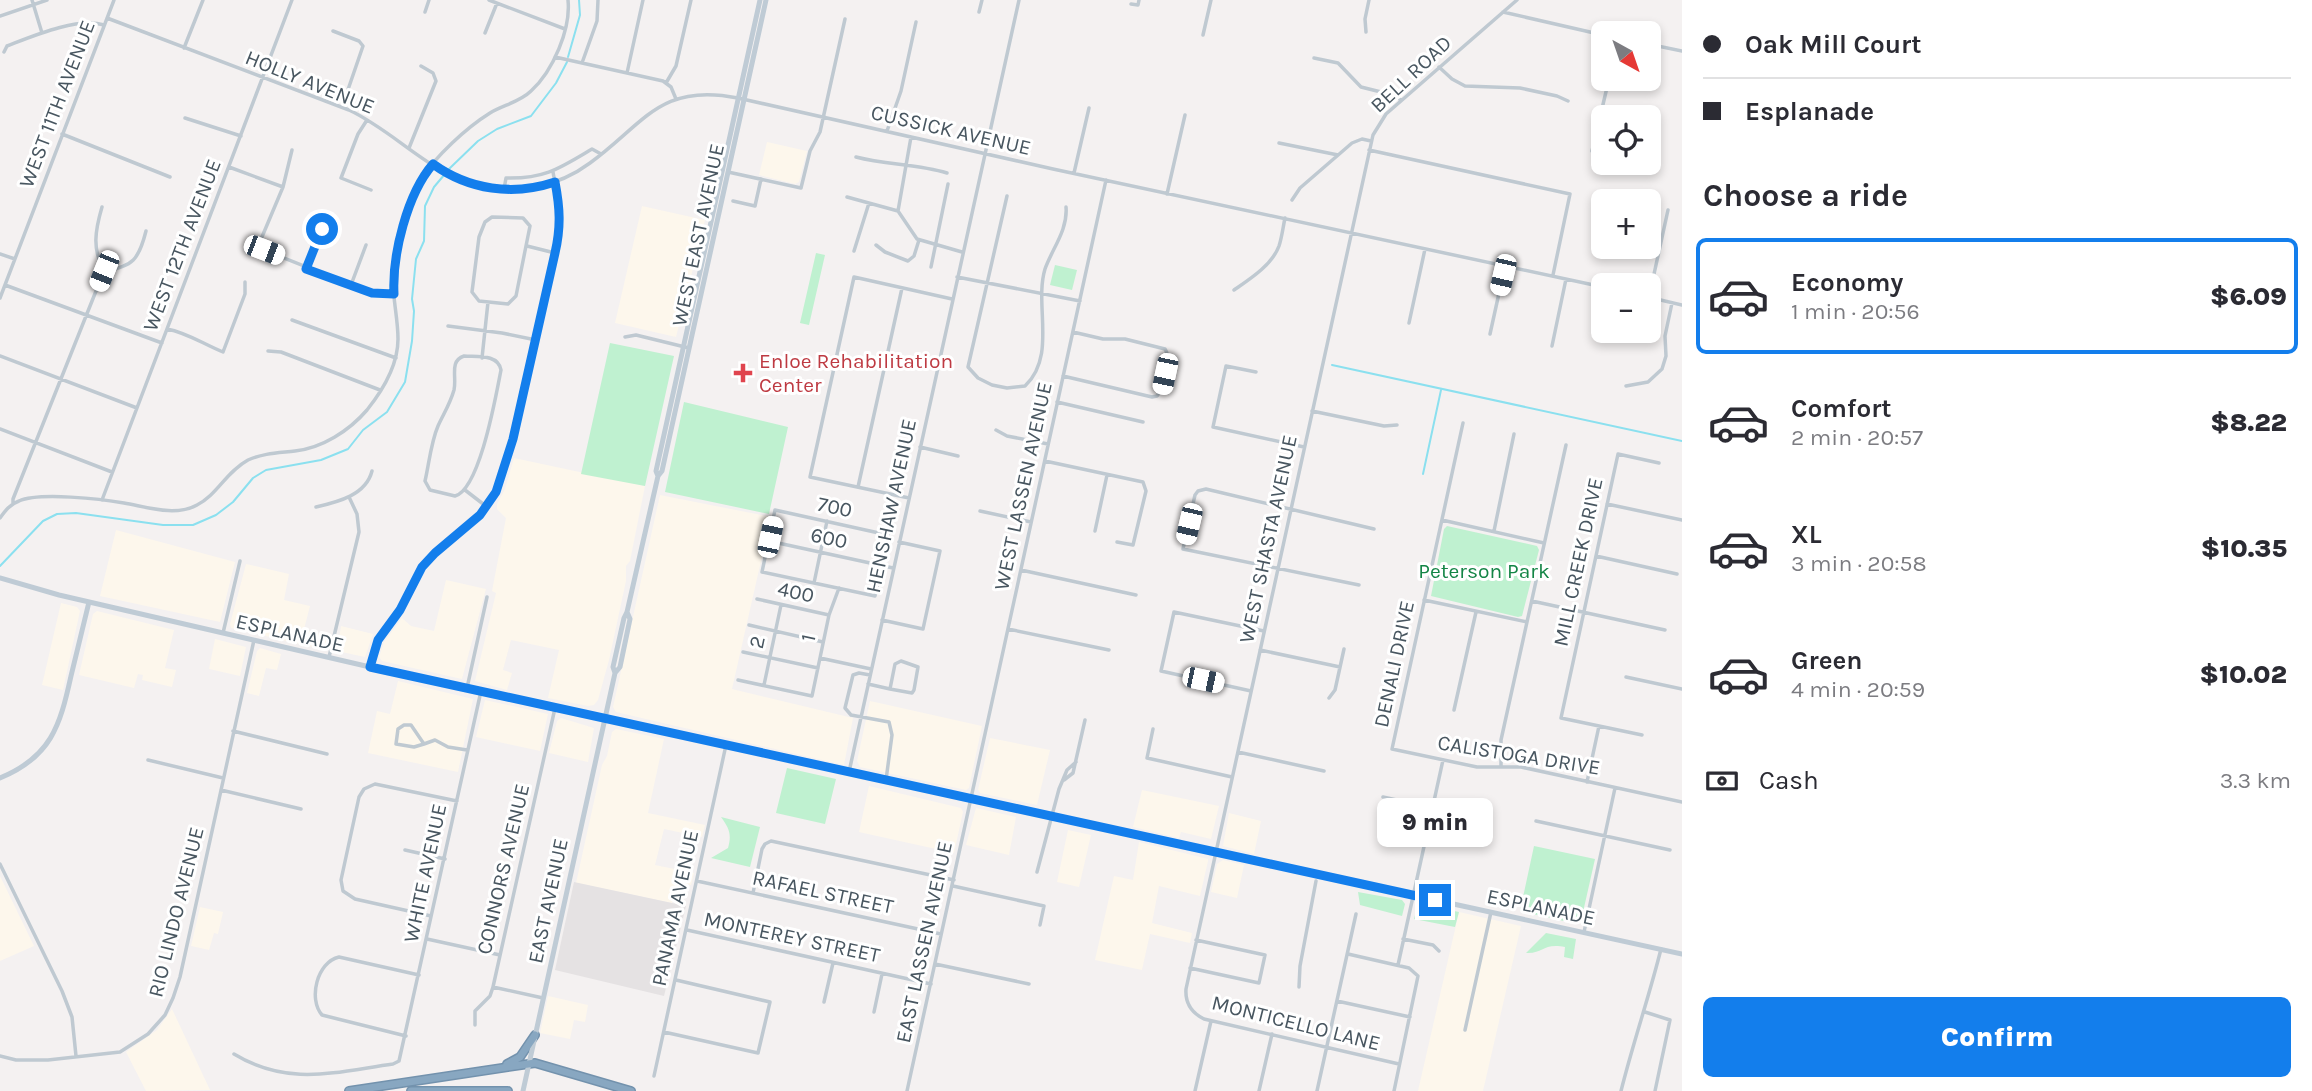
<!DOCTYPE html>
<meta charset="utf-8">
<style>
body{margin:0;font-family:Karla,sans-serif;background:#f7f7f7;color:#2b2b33;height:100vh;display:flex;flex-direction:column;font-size:26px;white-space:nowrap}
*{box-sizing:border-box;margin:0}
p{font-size:23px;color:#7c7c81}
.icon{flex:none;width:38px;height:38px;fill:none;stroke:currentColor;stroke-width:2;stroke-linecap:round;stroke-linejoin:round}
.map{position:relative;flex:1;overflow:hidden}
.details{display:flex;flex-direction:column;background:#fff;width:630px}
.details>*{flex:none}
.banner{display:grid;align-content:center;height:154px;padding:0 21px;background:#fff}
.needle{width:46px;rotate:140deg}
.fabs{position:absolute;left:1591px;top:21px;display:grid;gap:14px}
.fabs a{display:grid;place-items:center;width:70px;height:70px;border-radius:10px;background:#fff;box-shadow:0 4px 10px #0003;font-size:35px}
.end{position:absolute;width:32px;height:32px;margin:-16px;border:9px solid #137eec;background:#fff;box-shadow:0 0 0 4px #fff}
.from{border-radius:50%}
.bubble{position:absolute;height:49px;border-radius:10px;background:#fff;box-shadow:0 4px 10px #0003;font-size:23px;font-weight:800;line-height:49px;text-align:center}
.car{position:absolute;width:21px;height:42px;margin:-21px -10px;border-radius:9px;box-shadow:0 0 5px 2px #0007;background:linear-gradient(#fff 24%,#345 0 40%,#fff 0 76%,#345 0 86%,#fff 0)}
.banner b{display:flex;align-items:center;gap:24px;height:66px;font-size:26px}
.banner b+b{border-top:2px solid #e1e1e2}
.banner i{width:18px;height:18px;background:#2b2b33}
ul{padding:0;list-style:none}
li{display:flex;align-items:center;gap:21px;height:116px;margin:0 14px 10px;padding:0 7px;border:4px solid transparent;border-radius:10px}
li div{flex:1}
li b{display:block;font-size:26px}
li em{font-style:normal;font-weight:800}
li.current{border-color:#137eec}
li>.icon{width:63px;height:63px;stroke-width:1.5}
h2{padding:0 21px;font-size:32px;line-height:84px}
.pay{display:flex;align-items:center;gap:18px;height:77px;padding:0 21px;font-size:26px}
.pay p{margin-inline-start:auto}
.cta{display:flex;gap:14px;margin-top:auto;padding:14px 21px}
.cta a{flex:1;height:80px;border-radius:10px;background:#137eec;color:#fff;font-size:28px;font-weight:800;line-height:80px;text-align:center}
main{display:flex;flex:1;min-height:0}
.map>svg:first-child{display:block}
</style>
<main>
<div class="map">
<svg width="1682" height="1091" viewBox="0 0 1682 1091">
<rect width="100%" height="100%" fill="#f4f1f1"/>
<!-- commercial -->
<path fill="#fdf7ec" d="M 767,142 L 807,151 L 799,182 L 795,184 L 759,175 Z
M 642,206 L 705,220 L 676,337 L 615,323 Z
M 514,458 L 645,486 L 630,561 L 626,566 L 626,581 L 609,660 L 598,700 L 594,705 L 588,706 L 548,698 L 559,650 L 511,640 L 503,670 L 512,673 L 507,690 L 475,681 L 496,593 L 492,591 L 506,518 L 497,509 L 497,504 L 505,489 Z
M 660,495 L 771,517 L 732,689 L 853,718 L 844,765 L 616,712 L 613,707 Z
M 116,530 L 235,562 L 220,622 L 100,596 Z
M 246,564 L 289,574 L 284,600 L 310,606 L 302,637 L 305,630 L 329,636 L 326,647 L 321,649 L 231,628 L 230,624 Z
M 446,580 L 486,589 L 462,679 L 382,661 L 379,657 L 384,642 L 402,618 L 411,626 L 434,631 Z
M 61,603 L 77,607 L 80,611 L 63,690 L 42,685 Z
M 97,611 L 174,630 L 165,668 L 176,670 L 172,687 L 142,680 L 143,675 L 138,674 L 134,688 L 79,675 L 93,614 Z
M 341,626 L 373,634 L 365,657 L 337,651 Z
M 215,639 L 246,647 L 240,676 L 209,669 Z
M 260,648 L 281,654 L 277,670 L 266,668 L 259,696 L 247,693 L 257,651 Z
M 398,681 L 473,699 L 458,772 L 368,753 L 377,711 L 390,714 Z
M 485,700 L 548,714 L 540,751 L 476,737 Z
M 870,701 L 982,726 L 969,788 L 966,790 L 860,767 L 857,761 Z
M 561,718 L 594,728 L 588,762 L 549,753 L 557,721 Z
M 616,729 L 664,739 L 648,813 L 705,825 L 702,837 L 664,829 L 655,865 L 694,873 L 691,885 L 678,882 L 672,903 L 576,883 L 602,765 L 607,756 L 612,732 Z
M 990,738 L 1050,750 L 1037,805 L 980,793 L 978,790 Z
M 869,786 L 961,808 L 963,812 L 954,853 L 859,832 Z
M 1142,790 L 1219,806 L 1211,839 L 1181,832 L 1179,838 L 1133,827 Z
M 976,808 L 1016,817 L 1009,855 L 966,845 Z
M 1229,813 L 1261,821 L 1254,854 L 1223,846 Z
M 1068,830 L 1091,835 L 1079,887 L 1057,882 Z
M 1139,842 L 1208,859 L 1208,861 L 1200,896 L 1159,886 L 1152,923 L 1192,933 L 1190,943 L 1150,934 L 1142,970 L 1095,960 L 1114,876 L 1133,880 Z
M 1223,860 L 1244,865 L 1237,898 L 1211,892 L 1217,864 Z
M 0,876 L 34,946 L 0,961 Z
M 200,907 L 223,912 L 218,934 L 214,933 L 209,950 L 191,946 Z
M 1459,912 L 1521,926 L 1483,1091 L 1418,1091 Z
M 548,996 L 588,1005 L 585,1022 L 574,1020 L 570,1039 L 540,1033 Z
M 172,1009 L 210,1090 L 146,1091 L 126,1052 L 157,1030 Z"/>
<!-- education -->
<path fill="#e5e2e3" d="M 574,882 L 686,906 L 664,996 L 555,970 Z"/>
<!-- green -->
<path fill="#bff1d0" d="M 816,253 L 825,255 L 809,325 L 800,323 Z
M 1055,265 L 1077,270 L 1072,290 L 1050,285 Z
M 610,343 L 674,356 L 645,486 L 581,474 Z
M 684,402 L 788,427 L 769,514 L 665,492 Z
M 1447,526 L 1537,546 L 1539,550 L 1522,616 L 1518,617 L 1431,596 L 1444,529 Z
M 787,768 L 836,779 L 825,824 L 776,813 Z
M 721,817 L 760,827 L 750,867 L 711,858 L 728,848 C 732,834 729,828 721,817 Z
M 1534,846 L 1595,859 L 1581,921 L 1577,924 L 1520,911 Z
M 1358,892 L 1402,900 L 1405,904 L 1402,916 L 1360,905 Z
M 1421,904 L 1459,912 L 1455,927 L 1414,919 L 1417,907 Z
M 1546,933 L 1576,939 L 1573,959 L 1564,957 L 1565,947 C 1542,943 1544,954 1526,953 Z"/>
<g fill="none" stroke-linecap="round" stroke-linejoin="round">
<!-- stream -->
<path stroke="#8be0ef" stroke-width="2" d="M 568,57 L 580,15 L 579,0
M 1332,365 L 1682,441
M 1423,474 L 1441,390
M 0,566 L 43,521 L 57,514 L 76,513 L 163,525 L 193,525 L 216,515 L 233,502 L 253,478 L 266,470 L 321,460 L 348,449 L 363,430 L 387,412 L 405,382 L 412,341 L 414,311 L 412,299 L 416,259 L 424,241 L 425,206 L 434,187 L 450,168 L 478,141 L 497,129 L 531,116 L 556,83 L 567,62"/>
<!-- highway casing -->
<g stroke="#7392ad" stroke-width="10">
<path id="highway" d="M 507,1064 L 520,1057 L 535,1035
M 349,1091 L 535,1063 L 631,1091
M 411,1091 L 508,1091"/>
</g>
<!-- street -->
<path stroke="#bfc9d1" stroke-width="3.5" d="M 32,0 L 42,33
M 489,0 L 565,29
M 1131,4 L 1138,5 L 1139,0
M 425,12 L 429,0
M 979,12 L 982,0
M 1503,12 L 1603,35
M 0,16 L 47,0
M 107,18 L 349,110 C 394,131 429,173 478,186 C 516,195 558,187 590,163 C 644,124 660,82 738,98 L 1053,169 L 1603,287
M 333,31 L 359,41 L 363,46 L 342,107
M 1366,32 L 1365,19 L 1369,0
M 485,33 L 497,3
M 1203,35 L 1211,0
M 1648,44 L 1682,51
M 184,48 L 203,0
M 4,52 L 7,46 C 33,36 77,17 104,25
M 555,57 L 663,81 L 671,87 L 676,99
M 1314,58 L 1338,63 L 1361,87 L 1393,95 L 1401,100
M 582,63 L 597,21 L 598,0
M 1439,67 L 1452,79 L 1465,86 L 1520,88 L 1557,96 L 1568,101
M 627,73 L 643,0
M 666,83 L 676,66 L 691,0
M 185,118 L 241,136
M 367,120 L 358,134 L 341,178 L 371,190
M 887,131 L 901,91 L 916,22
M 62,134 L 170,177
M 911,137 L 898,211 L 917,239 L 962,252
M 1279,143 L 1338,155
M 409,148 L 436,81 L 433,73 L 421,66
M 292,150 L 283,187 L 259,244 L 264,250 L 369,292 L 394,294
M 1369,150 L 1570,194 L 1553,275
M 1592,151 L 1609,79
M 856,157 C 886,165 917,164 947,173
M 229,167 L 283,187
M 728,172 L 801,188 L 810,151 L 820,132 L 845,19
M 1074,173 L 1089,108
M 504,189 L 506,178 C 545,179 560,168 592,149 L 601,154
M 1167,194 L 1185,115
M 1007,196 L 968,367 L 978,378 L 992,385 L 1007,388 L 1025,386 C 1057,356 1034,305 1045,269 C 1052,249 1068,230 1066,207
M 847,197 L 898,211
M 1292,200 L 1300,188 L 1352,143 L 1362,139 L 1371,141
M 733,201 L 755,206 L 761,179
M 492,217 L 523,218 L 530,226 L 516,296 L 508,304 L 479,301 L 472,292 L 479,237 L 485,222 Z
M 876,245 L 885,252 L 908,261 L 914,256 L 919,240
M 527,246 L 555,253
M 854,251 L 869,203
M 0,254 L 15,259
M 931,267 L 948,184
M 306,269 L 322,229
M 104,271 C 133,267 139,259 146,231
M 957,277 L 1080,301
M 5,285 L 162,343
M 351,285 L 366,245
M 1234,290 C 1250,279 1272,265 1279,246 C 1282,237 1283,227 1285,218
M 1648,297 L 1682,305
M 1649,297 L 1668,210
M 0,298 L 114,0
M 292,320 L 396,358
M 1409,323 L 1425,249
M 448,326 L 502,333 L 536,340
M 167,329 C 188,333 203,344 223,352 L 245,294 L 245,282
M 1490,334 L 1505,266
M 625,337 L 636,335 L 689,348
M 1552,346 L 1566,279
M 268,351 L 281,352 L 380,390
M 0,356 L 137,408
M 464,356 C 478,357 498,354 501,370 C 496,395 480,489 455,496 L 430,490 L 425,481 C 429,464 431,442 438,426 C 444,413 450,404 454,390 C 457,377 449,361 464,356 Z
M 482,358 L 488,302
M 1256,372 L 1226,366 L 1213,427 L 1304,447
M 1063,376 L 1152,397 L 1157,396 C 1165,387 1172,360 1165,349 L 1125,339 L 1103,339 L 1073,332
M 1626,386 L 1648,382 L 1662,369 L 1666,356 L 1665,336 L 1672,303
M 1057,402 L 1143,422
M 1312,411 L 1384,426 L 1397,425
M 1463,423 L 1392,749 L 1477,767 L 1521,767 L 1682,802
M 0,429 L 112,472
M 996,430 L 1007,436 L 1048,444
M 920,447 L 958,456
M 1045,461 L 1143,482 L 1146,491 L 1133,545 L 1117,542
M 858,487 L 902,288
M 465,490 L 487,507
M 909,498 L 810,477 L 854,277 L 952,299
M 102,500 L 292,0
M 13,504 L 13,499 L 104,271 C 92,249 95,231 102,207
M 1607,504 L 1682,520
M 316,507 C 338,502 366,495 372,471
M 980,511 L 1031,522
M 0,518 C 5,511 10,504 19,501 C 39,492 102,499 124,503 C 147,507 175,517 197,505 C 217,495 226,472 248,460 C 264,453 278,453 295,451 C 322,448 349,431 367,410 C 383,390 398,365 398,339 C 398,319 393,300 393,281 C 394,255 407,201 421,179 C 436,156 466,128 490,113 C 503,105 520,102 531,91 C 553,71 571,29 568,0
M 1442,520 L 1544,543
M 1095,531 L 1107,475
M 1494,531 L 1514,434
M 888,535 L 775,510 L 762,572 L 875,596 L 889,531
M 769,541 L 893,568
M 1596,556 L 1677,574
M 1021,570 L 1136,595
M 814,583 L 827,521
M 1359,585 L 1183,549 L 1195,495 L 1198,491 L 1206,489 L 1374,529
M 757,599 L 829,615
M 1424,600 L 1527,622
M 1532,601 L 1665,630
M 882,620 L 923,629 L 940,551 L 899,542
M 749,625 L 823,642
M 1008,629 L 1109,650
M 223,633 L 240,561
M 1260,650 L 1340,667
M 743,652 L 818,668
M 329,657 L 359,532 L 357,514 L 349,497
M 820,658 L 871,669
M 901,661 L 918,667 L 914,690 L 912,693 L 890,689 L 895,664 Z
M 370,667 L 378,640 L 403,606 L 422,567 L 483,512 L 496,492 L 513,439 L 560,234 L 560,210 L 553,172
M 870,675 L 859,673 L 853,675 L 845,708 L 851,715 L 889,722 L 892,735 L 886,780
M 1626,677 L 1682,689
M 738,680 L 812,696 L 829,615 L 839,588
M 868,684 L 890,689
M 764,685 L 781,605
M 467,688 L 487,597
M 1251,691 L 1161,671 L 1174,612 L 1264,631
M 1329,698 L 1335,690 L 1344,649
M 1454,710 L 1476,612
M 404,725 L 411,725 L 424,744 L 414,747 L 396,744 L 398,729 Z
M 1153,729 L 1147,758 L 1232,777
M 233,731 L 327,754
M 1642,735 L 1561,718 L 1618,454 L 1659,463
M 424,744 L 435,740 L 448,747 L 467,750
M 1238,752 L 1324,771
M 148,760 L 223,778
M 1501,766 L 1501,740 L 1566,445
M 849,772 L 1019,0
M 1064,780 L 1073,773 L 1085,720
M 1587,782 L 1599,726
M 221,790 L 301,809
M 1383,797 L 1482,819
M 1536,821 L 1670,850
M 405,850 L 445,859
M 0,864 L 62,991 L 72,1017 L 76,1056
M 1037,872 L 1059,789 L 1067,770 L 1076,762
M 697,881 L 941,934
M 953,886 L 1044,906 L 1040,925
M 753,893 L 762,849 L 765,844 L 771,841 L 954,880
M 431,916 L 355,899 L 343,891 L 341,880 L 359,797 L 364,789 L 375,784 L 457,801
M 687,930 L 931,984
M 1584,932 L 1615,788
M 427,939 L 500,955
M 1403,939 L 1433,945 L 1439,951
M 1348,954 L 1409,968 L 1418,976 L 1394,1091
M 935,964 L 1029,984
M 1398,965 L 1443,760
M 1190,968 L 1259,983 L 1265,955 L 1196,940
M 493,987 L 543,998
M 1299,987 L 1300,966 L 1316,881
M 1337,1001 L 1410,1017
M 824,1002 L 833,963
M 874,1012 L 882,974
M 1645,1012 L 1670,1020 L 1655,1091
M 475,1025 L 475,1011 L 490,996 L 493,987 L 555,708
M 1465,1030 L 1491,912
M 664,1032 L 758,1053 L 770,1002 L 676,980
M 406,1036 L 322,1015 C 308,999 317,962 339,957 L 419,975
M 234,1054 C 288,1087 335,1072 393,1064 L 399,1061 L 481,691
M 0,1056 L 16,1060 L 48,1060 L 120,1052 L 148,1034 L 165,1015 L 173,998 L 180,977 L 254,640
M 1399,1064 L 1204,1019 C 1192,1013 1185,1003 1186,989 L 1373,135 L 1386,114 L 1517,0
M 654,1076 L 726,745
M 907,1091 L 1106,180
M 1195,1091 L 1211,1021
M 1259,1091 L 1272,1034
M 1317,1091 L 1356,914
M 1621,1091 C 1633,1043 1649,997 1661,949"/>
<!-- secondary -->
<path stroke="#bfcbd5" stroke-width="5" d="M 658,476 L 656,471 L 760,0
M 0,578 L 59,595 L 370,667 L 1682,954
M 615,673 L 613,667 L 624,618 L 627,612 L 658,476 L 662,471 L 766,0
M 0,778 C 51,757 60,726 71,676 C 77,652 83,627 89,602
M 523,1091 L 615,673 L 620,667 L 630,619 L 627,612"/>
<!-- highway -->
<use href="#highway" stroke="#88a7c1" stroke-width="7"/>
</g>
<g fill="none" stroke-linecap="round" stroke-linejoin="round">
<!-- route -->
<path stroke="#137eec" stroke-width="9" d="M 322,229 L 306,269 L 372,293 L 394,294 C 392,255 407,194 433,164 C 469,190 513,196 555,182 C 560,208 561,227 555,253 L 513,439 L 496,492 L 480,515 L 435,553 L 422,567 L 400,610 L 378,640 L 370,667 L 1435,900"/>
</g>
<!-- markers -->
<path fill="#e0444e" stroke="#fff" stroke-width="2.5" d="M739.5 362.5h7v7h7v7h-7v7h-7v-7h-7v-7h7z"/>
<g text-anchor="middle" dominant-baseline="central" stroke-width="6" stroke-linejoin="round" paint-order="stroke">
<!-- street labels -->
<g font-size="21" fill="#485660" stroke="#fff">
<text transform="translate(1411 74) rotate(-43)">BELL ROAD</text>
<text transform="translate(310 82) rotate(22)">HOLLY AVENUE</text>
<text transform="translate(57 104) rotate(-69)">WEST 11TH AVENUE</text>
<text transform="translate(951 130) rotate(13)">CUSSICK AVENUE</text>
<text transform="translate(698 235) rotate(-78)">WEST EAST AVENUE</text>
<text transform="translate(182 245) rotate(-69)">WEST 12TH AVENUE</text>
<text transform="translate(1023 486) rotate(-78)">WEST LASSEN AVENUE</text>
<text transform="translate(891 506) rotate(-78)">HENSHAW AVENUE</text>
<text transform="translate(835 507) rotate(12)">700</text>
<text transform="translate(829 538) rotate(12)">600</text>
<text transform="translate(1268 539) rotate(-78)">WEST SHASTA AVENUE</text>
<text transform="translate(1578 562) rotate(-78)">MILL CREEK DRIVE</text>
<text transform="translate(796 592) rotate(12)">400</text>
<text transform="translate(290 633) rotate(13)">ESPLANADE</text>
<text transform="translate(808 638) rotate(-78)">1</text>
<text transform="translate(757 642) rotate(-78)">2</text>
<text transform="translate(1394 664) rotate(-78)">DENALI DRIVE</text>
<text transform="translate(1519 755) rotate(9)">CALISTOGA DRIVE</text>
<text transform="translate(503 869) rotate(-77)">CONNORS AVENUE</text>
<text transform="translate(425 873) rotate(-78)">WHITE AVENUE</text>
<text transform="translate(823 892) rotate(12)">RAFAEL STREET</text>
<text transform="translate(548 901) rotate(-78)">EAST AVENUE</text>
<text transform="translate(1541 907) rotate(12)">ESPLANADE</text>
<text transform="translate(675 908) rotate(-78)">PANAMA AVENUE</text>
<text transform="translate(176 912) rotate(-76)">RIO LINDO AVENUE</text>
<text transform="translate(792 937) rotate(12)">MONTEREY STREET</text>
<text transform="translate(924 942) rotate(-78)">EAST LASSEN AVENUE</text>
<text transform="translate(1296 1023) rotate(14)">MONTICELLO LANE</text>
</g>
<!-- health labels -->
<g font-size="21" fill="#be3a42" stroke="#fff" text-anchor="start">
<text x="759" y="361">Enloe Rehabilitation<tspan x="759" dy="24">Center</tspan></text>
</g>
<!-- park labels -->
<g font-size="21" fill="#148546" stroke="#fff">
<text x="1484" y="571">Peterson Park</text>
</g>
</g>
</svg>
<div class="fabs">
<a><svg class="needle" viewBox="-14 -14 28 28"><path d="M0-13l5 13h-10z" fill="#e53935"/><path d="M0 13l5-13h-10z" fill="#7c7c81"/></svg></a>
<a><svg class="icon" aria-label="locate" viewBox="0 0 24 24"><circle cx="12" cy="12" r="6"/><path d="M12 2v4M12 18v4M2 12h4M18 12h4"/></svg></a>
<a>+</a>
<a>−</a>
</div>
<i class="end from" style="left:322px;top:229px"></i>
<i class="end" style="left:1435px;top:900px"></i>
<div class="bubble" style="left:1377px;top:798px;width:116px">9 min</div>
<i class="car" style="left:264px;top:250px;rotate:111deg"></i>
<i class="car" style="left:104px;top:271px;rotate:202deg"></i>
<i class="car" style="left:1503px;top:275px;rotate:193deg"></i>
<i class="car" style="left:1165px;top:374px;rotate:192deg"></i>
<i class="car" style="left:1189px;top:524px;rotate:193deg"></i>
<i class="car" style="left:770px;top:537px;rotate:12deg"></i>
<i class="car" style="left:1203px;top:680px;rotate:102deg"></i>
</div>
<section class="details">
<div class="banner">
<b><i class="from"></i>Oak Mill Court</b>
<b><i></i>Esplanade</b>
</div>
<h2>Choose a ride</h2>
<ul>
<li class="current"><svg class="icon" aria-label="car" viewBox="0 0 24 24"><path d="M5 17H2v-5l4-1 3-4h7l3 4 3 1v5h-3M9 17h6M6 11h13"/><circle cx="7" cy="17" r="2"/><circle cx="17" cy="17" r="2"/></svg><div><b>Economy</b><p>1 min · 20:56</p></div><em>$6.09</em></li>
<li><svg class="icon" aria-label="car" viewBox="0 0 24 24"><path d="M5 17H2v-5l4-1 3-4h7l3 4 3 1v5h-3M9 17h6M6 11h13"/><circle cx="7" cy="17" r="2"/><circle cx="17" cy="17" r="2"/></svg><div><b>Comfort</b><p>2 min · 20:57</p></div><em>$8.22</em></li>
<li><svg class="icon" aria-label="car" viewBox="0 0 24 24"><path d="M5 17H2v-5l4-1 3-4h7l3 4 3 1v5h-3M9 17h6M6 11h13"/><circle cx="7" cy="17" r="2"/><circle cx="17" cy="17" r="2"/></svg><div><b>XL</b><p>3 min · 20:58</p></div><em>$10.35</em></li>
<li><svg class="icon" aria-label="car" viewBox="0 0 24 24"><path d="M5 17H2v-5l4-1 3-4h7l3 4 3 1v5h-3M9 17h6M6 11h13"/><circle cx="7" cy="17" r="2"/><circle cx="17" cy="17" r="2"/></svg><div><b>Green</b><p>4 min · 20:59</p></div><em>$10.02</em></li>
</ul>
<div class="pay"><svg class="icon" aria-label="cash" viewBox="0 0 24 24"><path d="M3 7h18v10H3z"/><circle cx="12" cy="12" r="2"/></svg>Cash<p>3.3 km</p></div>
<div class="cta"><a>Confirm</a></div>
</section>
</main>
